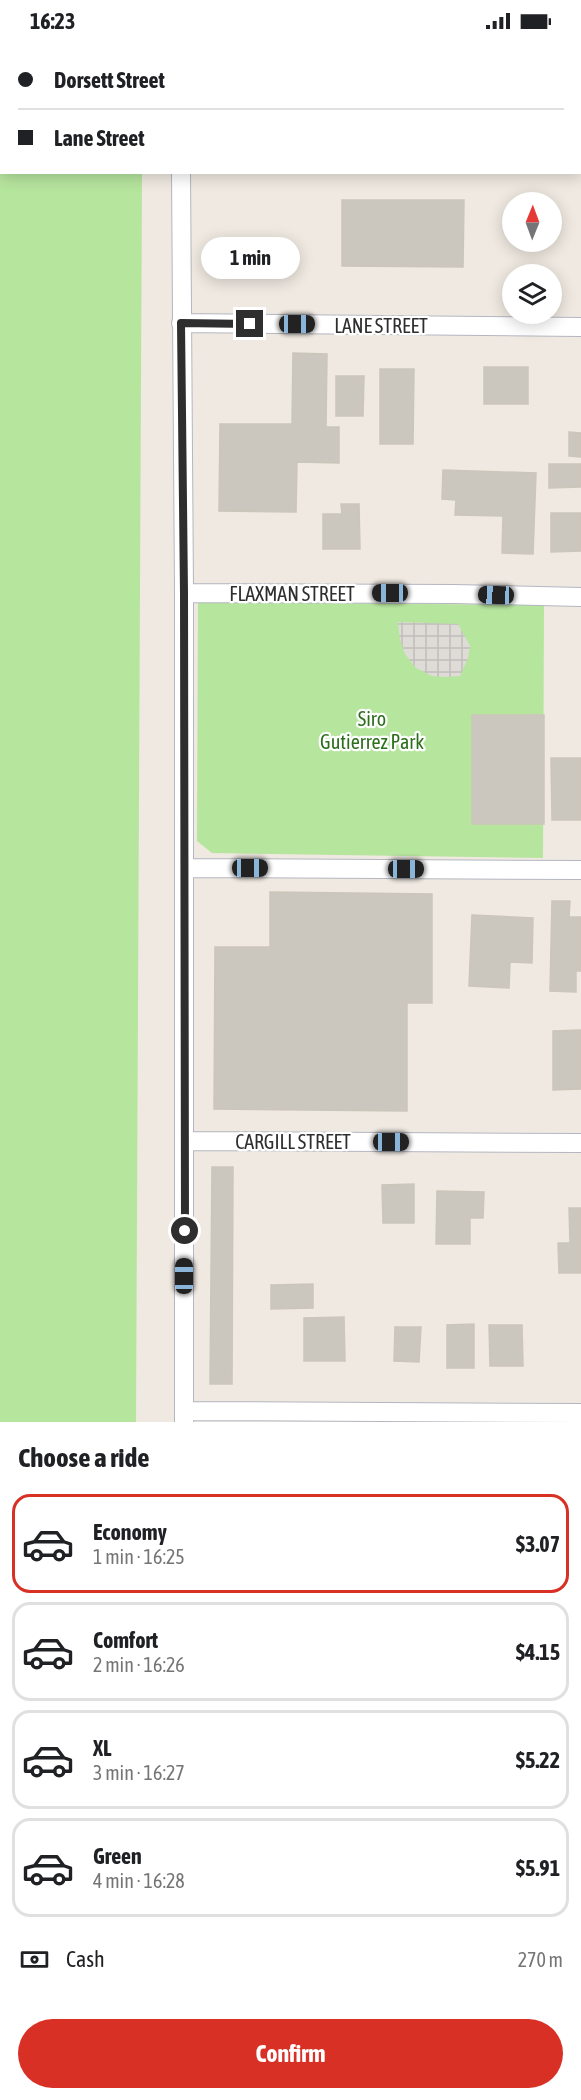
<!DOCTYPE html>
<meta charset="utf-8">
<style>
body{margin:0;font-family:"Asap Condensed",sans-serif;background:#f6f6f6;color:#202124;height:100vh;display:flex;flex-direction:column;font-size:22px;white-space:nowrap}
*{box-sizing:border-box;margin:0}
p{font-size:20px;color:#757577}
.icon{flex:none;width:33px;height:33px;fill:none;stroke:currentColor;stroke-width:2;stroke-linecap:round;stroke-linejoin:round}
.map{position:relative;height:1380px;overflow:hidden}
.side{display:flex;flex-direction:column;background:#fff;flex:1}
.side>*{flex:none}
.banner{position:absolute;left:0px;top:0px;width:582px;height:132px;box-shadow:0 3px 15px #0003;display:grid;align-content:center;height:132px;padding:0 18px;background:#fff}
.needle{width:39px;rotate:1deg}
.controls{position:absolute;left:502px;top:150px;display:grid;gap:12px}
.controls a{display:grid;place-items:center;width:60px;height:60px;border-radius:50%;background:#fff;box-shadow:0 3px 15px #0003;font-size:30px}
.end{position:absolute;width:27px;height:27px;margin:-14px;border:8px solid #2e2e2e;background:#fff;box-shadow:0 0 0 3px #fff}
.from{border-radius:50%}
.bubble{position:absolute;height:42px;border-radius:21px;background:#fff;box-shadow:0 3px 15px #0003;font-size:20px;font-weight:700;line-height:42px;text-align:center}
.car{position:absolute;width:18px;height:36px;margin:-18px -9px;border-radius:8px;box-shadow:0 0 4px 2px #0007;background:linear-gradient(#222 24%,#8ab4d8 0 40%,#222 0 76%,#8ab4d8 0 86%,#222 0)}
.banner b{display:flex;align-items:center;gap:21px;height:57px;font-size:22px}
.banner b+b{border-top:2px solid #e0e0e0}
.banner i{width:15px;height:15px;background:#202124}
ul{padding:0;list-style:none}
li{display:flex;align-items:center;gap:18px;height:99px;margin:0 12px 9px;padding:0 6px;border:3px solid #e0e0e0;border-radius:18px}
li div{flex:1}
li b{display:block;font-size:22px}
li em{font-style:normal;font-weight:700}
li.active{border-color:#d93025}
li>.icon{width:54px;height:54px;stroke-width:1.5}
h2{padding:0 18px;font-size:27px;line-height:72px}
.pay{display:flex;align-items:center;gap:15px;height:66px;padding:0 18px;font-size:22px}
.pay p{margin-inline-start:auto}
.action{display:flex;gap:12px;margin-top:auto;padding:12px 18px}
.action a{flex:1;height:69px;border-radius:36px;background:#d93025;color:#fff;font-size:24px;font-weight:700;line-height:69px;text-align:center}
.status{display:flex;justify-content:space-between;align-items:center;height:42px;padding:0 30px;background:#fff;direction:ltr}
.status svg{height:16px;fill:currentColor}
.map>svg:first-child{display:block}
</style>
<div class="status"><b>16:23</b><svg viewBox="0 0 49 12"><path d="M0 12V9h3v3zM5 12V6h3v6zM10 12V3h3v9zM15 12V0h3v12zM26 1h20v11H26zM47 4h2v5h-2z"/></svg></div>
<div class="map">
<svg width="581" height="1380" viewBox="0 0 581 1380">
<defs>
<pattern id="plaza-grid" width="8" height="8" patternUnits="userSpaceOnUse" patternTransform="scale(1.5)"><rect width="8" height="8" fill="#dfdcd8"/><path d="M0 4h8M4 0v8" fill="none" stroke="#c0bdba"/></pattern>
</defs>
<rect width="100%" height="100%" fill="#efe9e1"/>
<!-- green -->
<path fill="#b6e59e" d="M 0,0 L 142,0 L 142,2 L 2,2 L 2,130 L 142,131 L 136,1380 L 0,1380 Z
M 198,560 L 544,563 L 543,816 L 212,811 L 197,799 Z"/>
<!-- plaza -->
<path fill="url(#plaza-grid)" d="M 398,580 L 458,582 L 470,604 L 468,616 L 460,634 L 444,635 L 432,634 L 416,626 L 405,612 L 400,598 Z"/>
<!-- building -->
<path fill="#cbc7bf" stroke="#cbc5ba" stroke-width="1.5" d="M 342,158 L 464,158 L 463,225 L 342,224 Z
M 293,311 L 327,312 L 326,385 L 339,385 L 339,421 L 297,420 L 296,470 L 219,469 L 220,382 L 292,382 Z
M 484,325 L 528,325 L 528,362 L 484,362 Z
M 380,327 L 414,327 L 413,402 L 380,402 Z
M 336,334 L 364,334 L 363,374 L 336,374 Z
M 569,390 L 581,391 L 581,415 L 569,414 Z
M 549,422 L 581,422 L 581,445 L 549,446 Z
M 443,428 L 536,431 L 533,512 L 502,511 L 503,474 L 455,473 L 456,458 L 442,457 Z
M 341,462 L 359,462 L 360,507 L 323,507 L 323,472 L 342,472 Z
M 551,471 L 581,471 L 581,509 L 551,510 Z
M 472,673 L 544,673 L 544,782 L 472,782 Z
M 551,716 L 581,716 L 581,778 L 552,778 Z
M 270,850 L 432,852 L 432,961 L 407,961 L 407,1069 L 214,1067 L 215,905 L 270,905 Z
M 552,859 L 570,859 L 569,875 L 581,875 L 581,929 L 576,929 L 576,950 L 550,949 Z
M 472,873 L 533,876 L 532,921 L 510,920 L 509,946 L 469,944 Z
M 581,988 L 581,1047 L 553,1048 L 553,989 Z
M 212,1125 L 233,1125 L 232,1342 L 210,1342 Z
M 414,1142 L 414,1181 L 383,1181 L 382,1143 Z
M 437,1149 L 484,1150 L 483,1176 L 470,1176 L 470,1202 L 436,1202 Z
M 569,1166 L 581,1166 L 581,1231 L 559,1231 L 558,1201 L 570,1201 Z
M 313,1242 L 313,1266 L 271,1267 L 271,1243 Z
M 344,1275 L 345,1319 L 304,1319 L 304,1276 Z
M 474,1282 L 474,1326 L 447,1326 L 447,1283 Z
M 489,1283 L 522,1283 L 523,1324 L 490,1324 Z
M 395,1285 L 421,1285 L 419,1320 L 394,1319 Z"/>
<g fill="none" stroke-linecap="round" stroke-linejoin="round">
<!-- street casing -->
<g stroke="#b4b7c1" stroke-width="20">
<path id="street" d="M 180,2 L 180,0
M 580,11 L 581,11
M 181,130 L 184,551 L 184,1380
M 181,281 L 581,285
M 184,551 L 454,552 L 581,555
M 184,826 L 581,828
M 185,1099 L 581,1101
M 184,1369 L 581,1371"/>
</g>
<!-- street -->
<use href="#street" stroke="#fff" stroke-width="18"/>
</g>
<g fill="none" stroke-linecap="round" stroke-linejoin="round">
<!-- route -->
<path stroke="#2e2e2e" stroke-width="8" d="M 185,1189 L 184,551 L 181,281 L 250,282"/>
</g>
<g text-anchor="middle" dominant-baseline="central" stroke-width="4.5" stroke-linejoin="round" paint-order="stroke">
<!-- street labels -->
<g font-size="20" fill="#2e2e2e" stroke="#fff">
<text x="381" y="283">LANE STREET</text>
<text x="292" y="551">FLAXMAN STREET</text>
<text x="293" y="1099">CARGILL STREET</text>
</g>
<!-- park labels -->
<g font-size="20" fill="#2c6e1b" stroke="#fff">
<text x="372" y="676">Siro<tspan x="372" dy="23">Gutierrez Park</tspan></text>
</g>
</g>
</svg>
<div class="controls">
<a><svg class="needle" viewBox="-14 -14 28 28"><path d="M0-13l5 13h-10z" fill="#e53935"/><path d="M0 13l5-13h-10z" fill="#757577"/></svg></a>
<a><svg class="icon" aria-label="layers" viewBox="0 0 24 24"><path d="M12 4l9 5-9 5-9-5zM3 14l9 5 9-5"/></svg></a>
</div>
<i class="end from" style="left:185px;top:1189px"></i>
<i class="end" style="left:250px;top:282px"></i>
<div class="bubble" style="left:201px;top:195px;width:99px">1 min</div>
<i class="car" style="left:297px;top:282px;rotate:90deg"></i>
<i class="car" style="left:390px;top:551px;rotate:270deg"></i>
<i class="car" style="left:496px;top:553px;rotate:272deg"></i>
<i class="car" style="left:250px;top:826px;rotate:90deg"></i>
<i class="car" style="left:406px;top:827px;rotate:90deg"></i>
<i class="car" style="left:391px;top:1100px;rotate:90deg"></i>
<i class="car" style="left:184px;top:1234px;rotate:0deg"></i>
<div class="banner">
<b><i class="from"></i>Dorsett Street</b>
<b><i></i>Lane Street</b>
</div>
</div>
<section class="side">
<h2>Choose a ride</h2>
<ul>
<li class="active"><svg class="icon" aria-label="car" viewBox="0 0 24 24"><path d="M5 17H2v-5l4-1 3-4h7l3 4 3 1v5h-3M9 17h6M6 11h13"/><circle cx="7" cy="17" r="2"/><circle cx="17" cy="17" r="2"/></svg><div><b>Economy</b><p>1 min · 16:25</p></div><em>$3.07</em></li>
<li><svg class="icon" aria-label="car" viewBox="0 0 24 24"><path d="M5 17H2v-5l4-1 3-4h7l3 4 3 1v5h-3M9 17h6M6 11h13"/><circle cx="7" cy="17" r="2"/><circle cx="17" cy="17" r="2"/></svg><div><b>Comfort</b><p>2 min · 16:26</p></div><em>$4.15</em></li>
<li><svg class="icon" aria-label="car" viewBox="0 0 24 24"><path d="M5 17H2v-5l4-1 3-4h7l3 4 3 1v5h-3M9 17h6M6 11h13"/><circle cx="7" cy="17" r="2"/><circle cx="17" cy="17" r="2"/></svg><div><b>XL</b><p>3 min · 16:27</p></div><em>$5.22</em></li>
<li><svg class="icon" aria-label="car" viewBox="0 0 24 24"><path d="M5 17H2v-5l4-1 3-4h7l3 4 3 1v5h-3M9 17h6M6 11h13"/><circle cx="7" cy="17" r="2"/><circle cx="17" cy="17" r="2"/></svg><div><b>Green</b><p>4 min · 16:28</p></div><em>$5.91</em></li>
</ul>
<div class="pay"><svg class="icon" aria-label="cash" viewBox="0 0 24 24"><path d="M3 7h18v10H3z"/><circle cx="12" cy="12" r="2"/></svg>Cash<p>270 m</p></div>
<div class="action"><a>Confirm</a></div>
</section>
